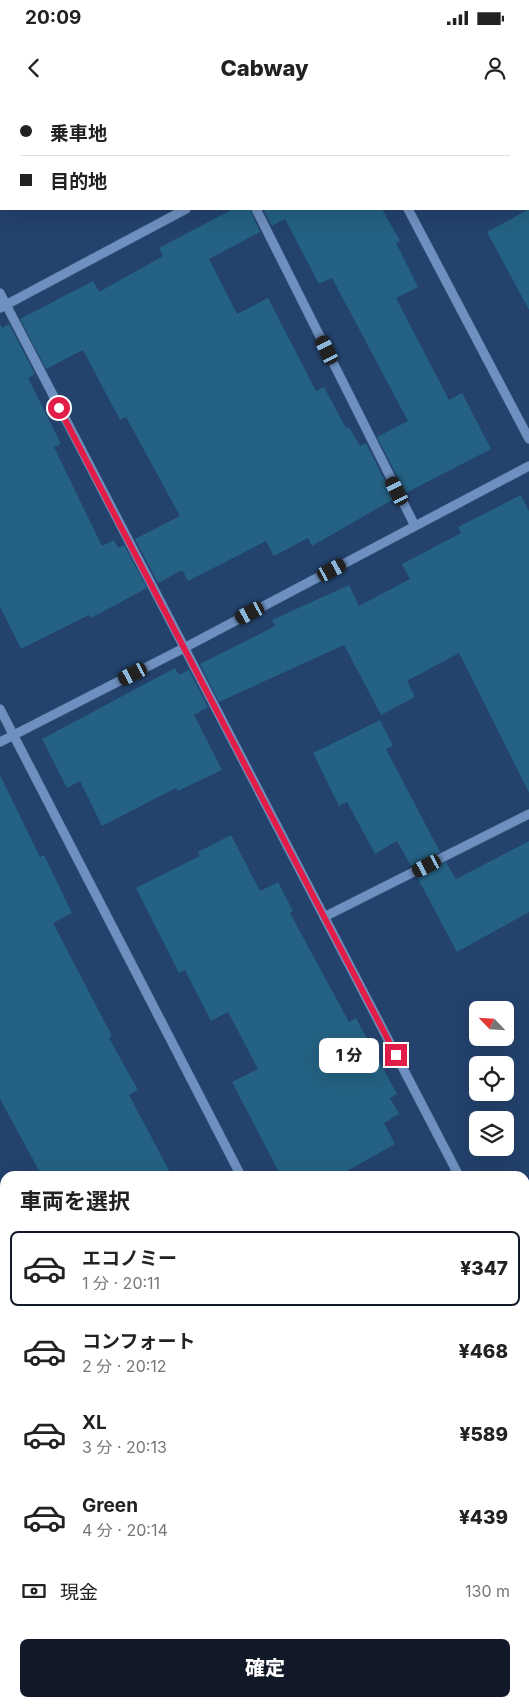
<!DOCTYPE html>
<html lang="ja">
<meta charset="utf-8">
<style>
body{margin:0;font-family:Inter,"Noto Sans JP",sans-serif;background:#f2f2f2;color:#222;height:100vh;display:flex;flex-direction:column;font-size:19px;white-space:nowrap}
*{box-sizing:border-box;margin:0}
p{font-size:16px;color:#767676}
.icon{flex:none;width:28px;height:28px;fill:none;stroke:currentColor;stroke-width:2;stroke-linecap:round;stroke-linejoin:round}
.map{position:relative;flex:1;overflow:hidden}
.drawer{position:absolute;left:0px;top:1071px;width:530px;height:536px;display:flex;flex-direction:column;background:#fff;border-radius:15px 15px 0 0;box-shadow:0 5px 20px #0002}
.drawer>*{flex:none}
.guide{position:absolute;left:0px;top:0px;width:530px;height:110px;box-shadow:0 5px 20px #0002;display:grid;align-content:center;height:110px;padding:0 20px;background:#fff}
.needle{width:32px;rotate:295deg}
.buttons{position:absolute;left:469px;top:901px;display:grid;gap:10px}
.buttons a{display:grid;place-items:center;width:45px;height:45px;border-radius:8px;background:#fff;box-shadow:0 5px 20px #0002;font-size:25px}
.end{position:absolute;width:22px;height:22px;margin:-11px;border:6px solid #e11d48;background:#fff;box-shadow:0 0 0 2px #fff}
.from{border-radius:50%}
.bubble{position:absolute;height:35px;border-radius:8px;background:#fff;box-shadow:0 5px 20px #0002;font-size:16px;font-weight:800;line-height:35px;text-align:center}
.car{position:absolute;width:15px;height:30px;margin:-15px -8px;border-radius:6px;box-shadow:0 0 4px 1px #0007;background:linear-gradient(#222 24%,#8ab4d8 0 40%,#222 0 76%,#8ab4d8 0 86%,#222 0)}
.guide b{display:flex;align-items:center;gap:18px;height:48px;font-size:19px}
.guide b+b{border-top:1px solid #e0e0e0}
.guide i{width:12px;height:12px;background:#222}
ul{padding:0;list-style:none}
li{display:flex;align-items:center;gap:15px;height:75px;margin:0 10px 8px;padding:0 10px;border:2px solid transparent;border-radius:8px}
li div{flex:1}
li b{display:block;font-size:19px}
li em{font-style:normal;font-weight:800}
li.current{border-color:#111827}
li>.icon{width:45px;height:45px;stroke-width:1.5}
h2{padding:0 20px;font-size:22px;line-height:60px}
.pay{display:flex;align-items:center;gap:12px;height:55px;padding:0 20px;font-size:19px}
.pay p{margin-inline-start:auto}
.cta{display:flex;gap:10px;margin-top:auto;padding:10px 20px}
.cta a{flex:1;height:58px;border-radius:8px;background:#111827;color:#fff;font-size:20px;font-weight:800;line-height:58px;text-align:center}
.status{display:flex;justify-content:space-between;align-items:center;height:35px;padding:0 25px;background:#fff;direction:ltr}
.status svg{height:14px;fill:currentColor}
header{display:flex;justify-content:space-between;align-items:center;height:65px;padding:0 20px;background:#fff;font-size:22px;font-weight:800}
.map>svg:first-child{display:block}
</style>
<div class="status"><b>20:09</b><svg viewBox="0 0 49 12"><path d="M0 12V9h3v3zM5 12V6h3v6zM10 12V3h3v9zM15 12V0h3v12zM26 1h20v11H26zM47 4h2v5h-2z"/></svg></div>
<header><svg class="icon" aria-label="back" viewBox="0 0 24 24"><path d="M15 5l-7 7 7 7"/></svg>Cabway<svg class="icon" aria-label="person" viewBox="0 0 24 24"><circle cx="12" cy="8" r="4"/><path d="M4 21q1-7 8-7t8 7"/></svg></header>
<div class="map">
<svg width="529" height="1607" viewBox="0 0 529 1607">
<rect width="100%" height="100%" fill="#23426c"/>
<!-- building -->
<path fill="#246182" d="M 233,109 L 250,109 L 260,132 L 209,159 L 237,214 L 268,198 L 316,291 L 324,287 L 346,328 L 349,327 L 360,346 L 366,343 L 394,399 L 312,446 L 308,438 L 274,456 L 266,441 L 188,481 L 182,470 L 158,483 L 135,439 L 180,416 L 126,317 L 120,320 L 83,250 L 46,269 L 20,219 L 93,181 L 99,192 L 163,156 L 159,148 Z
M 263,109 L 382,109 L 400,141 L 396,143 L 418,187 L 396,198 L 449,300 L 462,293 L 491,349 L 406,393 L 377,337 L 408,321 L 332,178 L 319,184 L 285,119 L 272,126 Z
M 529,109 L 529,210 L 487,132 Z
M 0,224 L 2,228 L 9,224 L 35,274 L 28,278 L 61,344 L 54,347 L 102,446 L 114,440 L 118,448 L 124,445 L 147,488 L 91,518 L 89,515 L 21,549 L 0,507 Z
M 521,395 L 529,411 L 529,693 L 459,553 L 407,581 L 415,597 L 381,615 L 344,545 L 219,602 L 200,564 L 275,526 L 272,520 L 349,485 L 359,506 L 410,479 L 402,464 L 461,433 L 458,427 Z
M 175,568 L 179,575 L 189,570 L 208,607 L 194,615 L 222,670 L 178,691 L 176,688 L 102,726 L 80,681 L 67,688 L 42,639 Z
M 380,620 L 393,646 L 386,649 L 440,752 L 411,766 L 397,741 L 375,754 L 347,702 L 339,706 L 313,653 Z
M 0,675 L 40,757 L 44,755 L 72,813 L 53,823 L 112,936 L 109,938 L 138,990 L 129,995 L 172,1076 L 42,1076 L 0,999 Z
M 231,735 L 260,791 L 278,782 L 293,811 L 290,813 L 349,922 L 356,918 L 397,994 L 390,998 L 399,1014 L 384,1023 L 395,1044 L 338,1076 L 281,1076 L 232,982 L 258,969 L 228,912 L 211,921 L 185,870 L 179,873 L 136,788 L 200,756 L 198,752 Z
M 529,741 L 529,812 L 457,852 L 417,777 L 446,762 L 456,779 Z"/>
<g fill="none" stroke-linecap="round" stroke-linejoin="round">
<!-- minor casing -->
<g stroke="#405c7f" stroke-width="10">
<path id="minor" d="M 351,0 L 352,1
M 390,1 L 393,0
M 256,109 L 415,426
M 408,109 L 529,339
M 0,193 L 459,1076
M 0,208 L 186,109
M 0,609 L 241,1076
M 0,642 L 184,548 L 529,366
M 324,817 L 529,714
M 0,1100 L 5,1110
M 525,1180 L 529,1178
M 525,1203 L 529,1210
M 0,1352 L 5,1350
M 258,1602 L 260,1607
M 516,1602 L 518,1607
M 79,1607 L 87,1602"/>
</g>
<!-- minor -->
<use href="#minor" stroke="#6e90c0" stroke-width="9"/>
</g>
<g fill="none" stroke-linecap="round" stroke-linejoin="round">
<!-- route -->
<path stroke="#e11d48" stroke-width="6" d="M 59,308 L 396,955"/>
</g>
</svg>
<div class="buttons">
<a><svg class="needle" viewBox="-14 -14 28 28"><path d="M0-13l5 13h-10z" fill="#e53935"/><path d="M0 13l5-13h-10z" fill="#767676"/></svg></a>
<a><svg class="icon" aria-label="locate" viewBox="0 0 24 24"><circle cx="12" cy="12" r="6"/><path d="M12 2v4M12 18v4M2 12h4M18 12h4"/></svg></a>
<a><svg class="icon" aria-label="layers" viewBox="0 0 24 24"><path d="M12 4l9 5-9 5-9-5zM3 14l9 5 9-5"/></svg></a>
</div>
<i class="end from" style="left:59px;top:308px"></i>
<i class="end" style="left:396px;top:955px"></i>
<div class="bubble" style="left:319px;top:938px;width:60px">1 分</div>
<i class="car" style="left:327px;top:250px;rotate:334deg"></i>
<i class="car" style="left:397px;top:391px;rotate:333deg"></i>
<i class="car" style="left:332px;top:470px;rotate:62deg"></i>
<i class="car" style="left:250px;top:513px;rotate:242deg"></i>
<i class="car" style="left:133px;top:574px;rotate:243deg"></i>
<i class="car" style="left:427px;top:766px;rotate:243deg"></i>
<div class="guide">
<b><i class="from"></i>乗車地</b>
<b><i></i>目的地</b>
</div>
<section class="drawer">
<h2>車両を選択</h2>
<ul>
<li class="current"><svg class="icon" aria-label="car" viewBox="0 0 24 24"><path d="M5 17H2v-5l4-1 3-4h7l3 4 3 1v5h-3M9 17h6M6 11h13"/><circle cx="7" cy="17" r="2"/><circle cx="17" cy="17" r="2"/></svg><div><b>エコノミー</b><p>1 分 · 20:11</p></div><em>¥347</em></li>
<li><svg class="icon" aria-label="car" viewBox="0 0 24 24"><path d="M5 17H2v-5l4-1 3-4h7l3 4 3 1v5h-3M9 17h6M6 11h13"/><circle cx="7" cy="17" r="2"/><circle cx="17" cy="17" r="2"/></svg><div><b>コンフォート</b><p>2 分 · 20:12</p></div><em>¥468</em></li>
<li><svg class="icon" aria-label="car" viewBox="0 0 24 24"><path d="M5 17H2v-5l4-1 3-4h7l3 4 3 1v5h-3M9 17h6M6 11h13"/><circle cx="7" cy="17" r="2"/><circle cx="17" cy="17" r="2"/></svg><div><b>XL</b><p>3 分 · 20:13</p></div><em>¥589</em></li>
<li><svg class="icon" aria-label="car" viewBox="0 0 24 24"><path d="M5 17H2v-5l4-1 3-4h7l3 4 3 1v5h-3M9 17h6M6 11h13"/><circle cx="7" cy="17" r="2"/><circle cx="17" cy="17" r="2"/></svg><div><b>Green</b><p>4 分 · 20:14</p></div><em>¥439</em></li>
</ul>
<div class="pay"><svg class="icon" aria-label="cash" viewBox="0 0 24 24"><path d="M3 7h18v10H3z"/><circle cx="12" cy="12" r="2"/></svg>現金<p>130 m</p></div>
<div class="cta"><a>確定</a></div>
</section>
</div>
